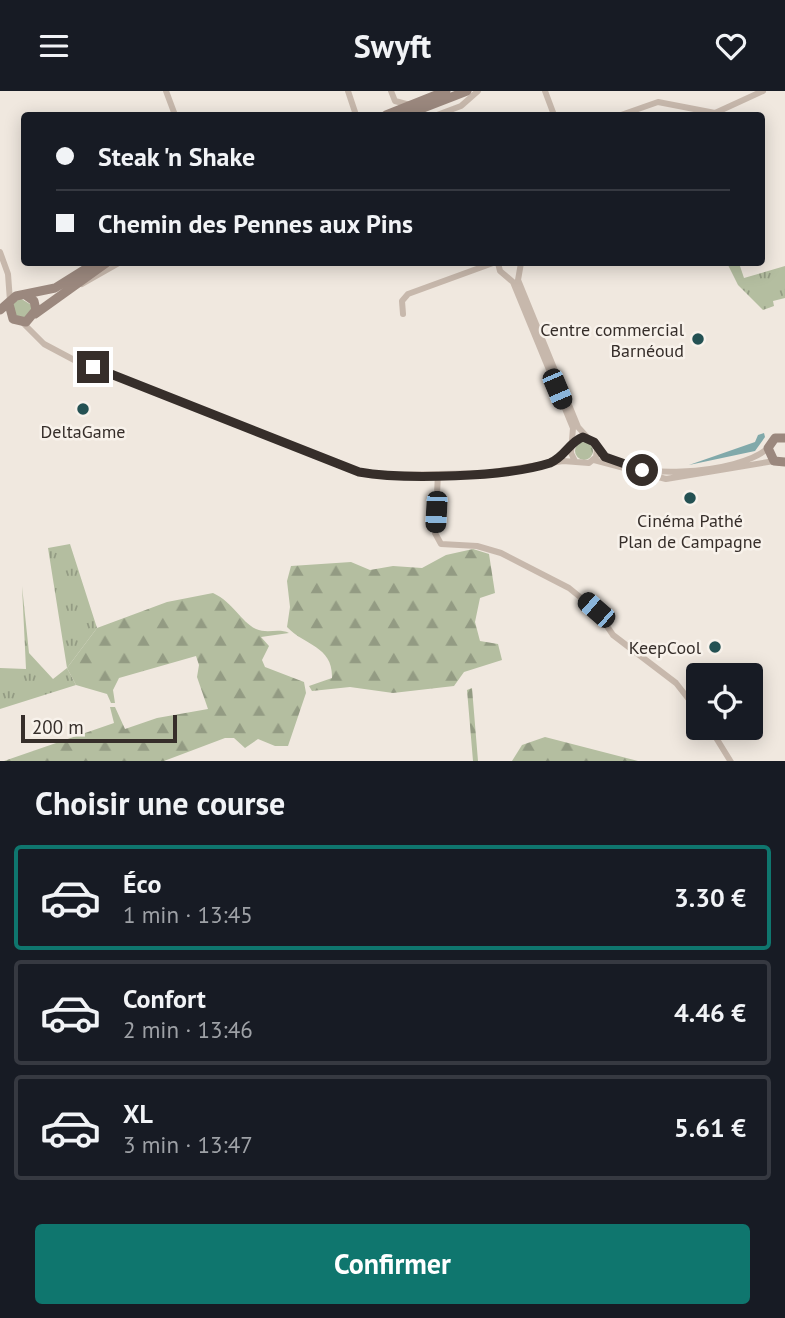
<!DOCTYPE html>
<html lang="fr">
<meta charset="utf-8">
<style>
body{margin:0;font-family:"PT Sans",sans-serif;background:#20242c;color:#f1f3f6;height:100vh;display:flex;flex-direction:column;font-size:26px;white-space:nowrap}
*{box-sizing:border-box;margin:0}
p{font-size:23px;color:#9ea1a6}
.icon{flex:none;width:38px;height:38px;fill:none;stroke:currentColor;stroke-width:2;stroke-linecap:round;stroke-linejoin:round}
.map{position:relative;height:670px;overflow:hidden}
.drawer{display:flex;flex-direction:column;background:#171b24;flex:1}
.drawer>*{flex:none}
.guide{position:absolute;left:21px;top:21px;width:744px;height:154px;border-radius:7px;box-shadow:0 4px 18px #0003;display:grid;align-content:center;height:154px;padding:0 35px;background:#171b24}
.controls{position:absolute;left:686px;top:572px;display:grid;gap:14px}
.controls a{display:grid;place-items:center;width:77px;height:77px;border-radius:7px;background:#171b24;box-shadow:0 4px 18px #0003;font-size:35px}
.scale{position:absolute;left:21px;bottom:18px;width:156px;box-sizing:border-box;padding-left:7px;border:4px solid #362e2a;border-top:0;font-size:19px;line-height:24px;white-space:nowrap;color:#362e2a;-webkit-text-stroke:5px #f8f2eb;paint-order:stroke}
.end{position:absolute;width:32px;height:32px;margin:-16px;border:9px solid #362e2a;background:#fff;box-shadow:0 0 0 4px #fff}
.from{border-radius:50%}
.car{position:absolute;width:21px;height:42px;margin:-21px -10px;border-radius:9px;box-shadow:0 0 5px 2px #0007;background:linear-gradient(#222 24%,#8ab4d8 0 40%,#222 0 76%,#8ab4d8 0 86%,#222 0)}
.guide b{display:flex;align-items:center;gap:24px;height:66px;font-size:26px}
.guide b+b{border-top:2px solid #363941}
.guide i{width:18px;height:18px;background:#f1f3f6}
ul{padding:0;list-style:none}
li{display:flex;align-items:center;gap:21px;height:105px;margin:0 14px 10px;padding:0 21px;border:4px solid #363941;border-radius:7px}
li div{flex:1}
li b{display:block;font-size:26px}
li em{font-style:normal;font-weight:700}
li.current{border-color:#0f766e}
li>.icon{width:63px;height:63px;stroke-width:1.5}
h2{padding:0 35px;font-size:32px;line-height:84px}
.action{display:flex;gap:14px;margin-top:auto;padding:14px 35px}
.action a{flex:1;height:80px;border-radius:7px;background:#0f766e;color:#fff;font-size:28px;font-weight:700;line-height:80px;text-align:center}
header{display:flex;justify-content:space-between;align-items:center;height:91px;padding:0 35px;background:#171b24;font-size:32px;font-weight:700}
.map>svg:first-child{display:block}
</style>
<header><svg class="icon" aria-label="menu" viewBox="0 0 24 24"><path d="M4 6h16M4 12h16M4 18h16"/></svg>Swyft<svg class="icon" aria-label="heart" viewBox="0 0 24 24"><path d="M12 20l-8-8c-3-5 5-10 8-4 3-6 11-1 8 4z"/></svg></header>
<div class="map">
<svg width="785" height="671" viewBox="0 0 785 671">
<defs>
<pattern id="grass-tufts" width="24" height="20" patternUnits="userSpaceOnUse" patternTransform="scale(1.75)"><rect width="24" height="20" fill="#b4bea0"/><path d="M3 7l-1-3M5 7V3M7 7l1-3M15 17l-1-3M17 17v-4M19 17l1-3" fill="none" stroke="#939b83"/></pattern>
<pattern id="forest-firs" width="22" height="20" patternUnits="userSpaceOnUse" patternTransform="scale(1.75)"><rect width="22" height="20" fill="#b4bea0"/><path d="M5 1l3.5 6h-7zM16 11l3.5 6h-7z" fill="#939b83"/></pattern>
</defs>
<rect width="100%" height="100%" fill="#f0e8df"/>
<!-- grass -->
<path fill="url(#grass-tufts)" d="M 727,172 L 739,172 L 744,187 L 785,175 L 785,207 L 773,210 L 774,215 L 763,219 L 738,194 Z
M 20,207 L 33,215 L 27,228 L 16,226 L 13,213 Z
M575 360a9 9 0 1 1 18 0a9 9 0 1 1-18 0Z
M 70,453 L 97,537 L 67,577 L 76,594 L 0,618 L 0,577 L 26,578 L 22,495 L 29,562 L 53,588 L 67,577 L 48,457 Z"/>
<!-- forest -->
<path fill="url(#forest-firs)" d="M 473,458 L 489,463 L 495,502 L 480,507 L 475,531 L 480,550 L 498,553 L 502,569 L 464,581 L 454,595 L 393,602 L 350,596 L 312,600 L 309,595 L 332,587 C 333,555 305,555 287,536 L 290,516 L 287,490 L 291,475 L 351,471 L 370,479 L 393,475 L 422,477 L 446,464 Z
M 213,502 C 234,512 240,530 256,538 C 267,543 279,537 289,542 L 261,546 L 269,555 L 262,569 L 265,576 L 304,591 L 306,602 L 288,655 L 275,655 L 258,648 L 245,657 L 234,647 L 225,647 L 164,670 L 4,670 L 114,632 L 110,616 L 115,616 L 125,638 L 157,627 L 208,618 L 197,586 L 199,574 L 196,565 L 119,587 L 113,599 L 115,612 L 111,612 L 107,603 L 76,594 L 67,577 L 97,537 L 167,511 Z
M 472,597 L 478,670 L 473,670 L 467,599 Z
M 545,646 L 638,670 L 512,670 L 522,654 Z"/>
<!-- water -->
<path fill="#81a9aa" d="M 758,344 L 764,342 L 765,346 L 755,360 L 689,374 L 755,351 Z"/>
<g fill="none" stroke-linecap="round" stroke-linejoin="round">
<!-- street -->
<path stroke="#c7b8ac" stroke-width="6" d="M 166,0 L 175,24
M 348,0 L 356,24
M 391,0 L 395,10 L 410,14
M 545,0 L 554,24
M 437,24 L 461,15 L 478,0
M 621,24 L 658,11 L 715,22 L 763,0
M 0,161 L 8,183 L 10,210
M 498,172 L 500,180 L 513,191 L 573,337 L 571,362 L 575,370
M 82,193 L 119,172
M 403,223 L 402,210 L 408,203 L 493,172
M 22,231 L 44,253 L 76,270 L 359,381 L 388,384 L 487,382 L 563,370 L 589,372 L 596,366 L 597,357 L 578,336 L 518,189 L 521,172
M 598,359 C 621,393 742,383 768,357
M 594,369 L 666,388 L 774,370
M 438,383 L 435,442 L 441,453 L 477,455 L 501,462 L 569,497 L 596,519 L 613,544 L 676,592 L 698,620
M 710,637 L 731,671"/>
<!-- secondary -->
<path stroke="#9b887e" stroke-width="9" d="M 386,24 L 446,0
M 405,24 L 467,0
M 9,213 L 13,228 L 26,231 L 36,219 L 34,210 L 27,205
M 0,219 L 16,205 L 55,197 L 95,172
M 35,223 L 106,172
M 785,347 L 775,347 L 768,357 L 774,370 L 785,371"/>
</g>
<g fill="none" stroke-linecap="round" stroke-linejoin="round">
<!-- route -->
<path stroke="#362e2a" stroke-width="9" d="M 93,276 L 359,381 C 404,389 507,386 550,372 C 565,366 569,351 583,346 L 594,351 L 605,366 L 642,379"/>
</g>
<!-- markers -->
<g fill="#245153" stroke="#f8f2eb" stroke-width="2.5">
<circle cx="698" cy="248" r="7"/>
<circle cx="83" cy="318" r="7"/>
<circle cx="690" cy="407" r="7"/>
<circle cx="715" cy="556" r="7"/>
</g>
<g text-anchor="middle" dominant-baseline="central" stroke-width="5" stroke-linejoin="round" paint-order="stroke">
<!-- poi labels -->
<g font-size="18" fill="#362e2a" stroke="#f8f2eb" text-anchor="end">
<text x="684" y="238">Centre commercial<tspan x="684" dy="21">Barnéoud</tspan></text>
<text x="83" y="340" text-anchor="middle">DeltaGame</text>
<text x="690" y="429" text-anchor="middle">Cinéma Pathé<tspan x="690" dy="21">Plan de Campagne</tspan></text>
<text x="701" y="556">KeepCool</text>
</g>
</g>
</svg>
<div class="controls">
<a><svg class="icon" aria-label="locate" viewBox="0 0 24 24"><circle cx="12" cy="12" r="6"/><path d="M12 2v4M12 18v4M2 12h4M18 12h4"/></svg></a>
</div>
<div class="scale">200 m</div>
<i class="end from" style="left:642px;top:379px"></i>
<i class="end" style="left:93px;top:276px"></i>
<i class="car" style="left:557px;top:298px;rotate:157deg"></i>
<i class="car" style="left:436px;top:421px;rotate:183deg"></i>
<i class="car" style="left:596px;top:519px;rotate:311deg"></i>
<div class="guide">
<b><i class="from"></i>Steak 'n Shake</b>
<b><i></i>Chemin des Pennes aux Pins</b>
</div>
</div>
<section class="drawer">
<h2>Choisir une course</h2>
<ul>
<li class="current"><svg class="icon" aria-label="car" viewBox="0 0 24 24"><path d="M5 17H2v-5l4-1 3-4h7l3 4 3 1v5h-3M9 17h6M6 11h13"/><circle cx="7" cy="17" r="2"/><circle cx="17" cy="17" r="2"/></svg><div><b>Éco</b><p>1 min · 13:45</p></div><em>3.30 €</em></li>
<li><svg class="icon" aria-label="car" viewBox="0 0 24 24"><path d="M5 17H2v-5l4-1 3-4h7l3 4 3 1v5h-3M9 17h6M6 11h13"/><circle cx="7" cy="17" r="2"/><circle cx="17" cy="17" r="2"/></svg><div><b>Confort</b><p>2 min · 13:46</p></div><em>4.46 €</em></li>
<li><svg class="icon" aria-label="car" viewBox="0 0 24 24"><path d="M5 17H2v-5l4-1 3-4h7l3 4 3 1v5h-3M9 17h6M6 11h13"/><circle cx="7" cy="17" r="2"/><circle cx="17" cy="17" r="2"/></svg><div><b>XL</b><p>3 min · 13:47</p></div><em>5.61 €</em></li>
</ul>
<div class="action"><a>Confirmer</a></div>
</section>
